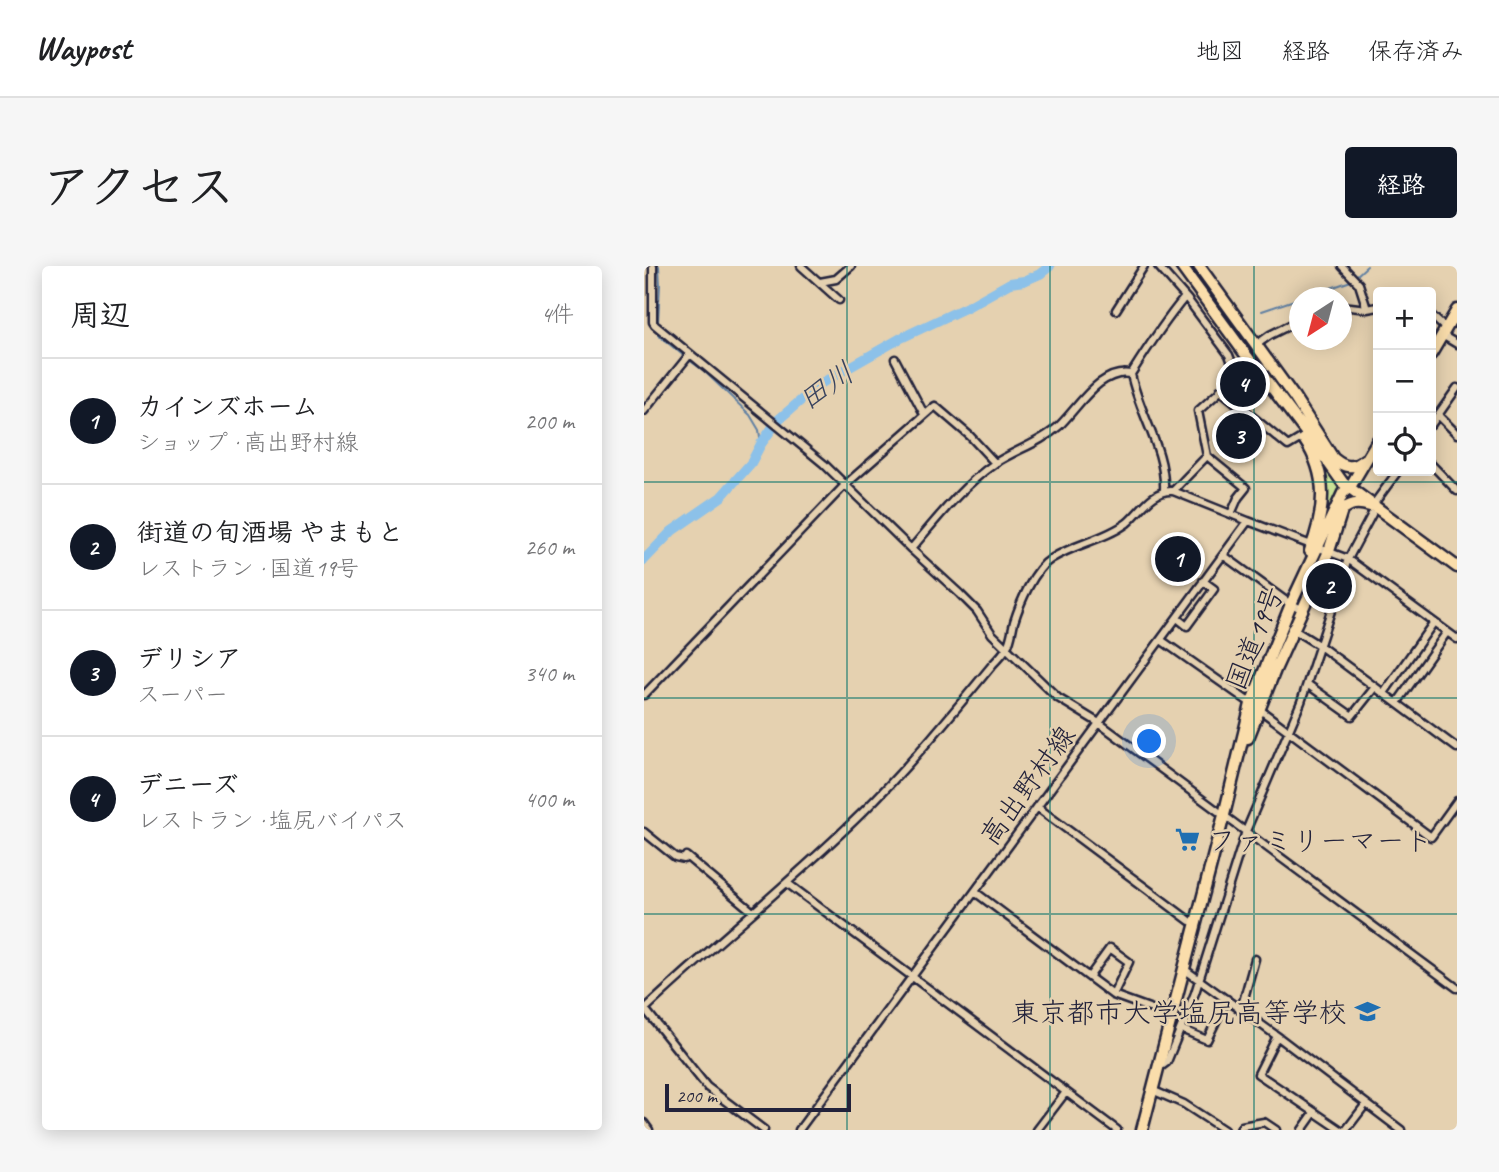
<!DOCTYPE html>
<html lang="ja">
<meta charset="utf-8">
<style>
body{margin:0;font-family:Caveat,"Klee One",sans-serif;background:#f6f6f6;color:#202124}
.controls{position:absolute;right:21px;top:21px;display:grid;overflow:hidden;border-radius:7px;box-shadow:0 4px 18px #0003}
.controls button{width:63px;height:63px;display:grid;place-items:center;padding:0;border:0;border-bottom:2px solid #e0e0e0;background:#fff;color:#202124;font:35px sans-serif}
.compass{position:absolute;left:645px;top:21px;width:63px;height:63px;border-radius:50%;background:#fff;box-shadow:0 4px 18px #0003;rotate:216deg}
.scale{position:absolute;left:21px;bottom:18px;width:186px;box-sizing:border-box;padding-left:7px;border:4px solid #22223b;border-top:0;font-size:19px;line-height:24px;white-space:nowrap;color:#22223b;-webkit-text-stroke:5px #e5d1b0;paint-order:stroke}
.you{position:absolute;left:506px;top:476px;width:24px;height:24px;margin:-18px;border:5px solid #fff;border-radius:50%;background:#1a73e8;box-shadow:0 0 0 10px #1a73e833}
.badge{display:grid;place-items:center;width:46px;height:46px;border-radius:50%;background:#111827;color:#fff;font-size:23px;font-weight:700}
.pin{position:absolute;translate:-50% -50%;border:4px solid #fff;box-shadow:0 2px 7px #0006}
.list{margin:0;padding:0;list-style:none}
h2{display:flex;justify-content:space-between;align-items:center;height:91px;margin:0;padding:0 28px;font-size:30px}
h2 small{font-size:23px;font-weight:400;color:#757577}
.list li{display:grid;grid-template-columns:46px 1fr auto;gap:21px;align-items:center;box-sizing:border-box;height:126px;padding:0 28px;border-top:2px solid #e0e0e0}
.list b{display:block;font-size:26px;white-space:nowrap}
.list p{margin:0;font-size:23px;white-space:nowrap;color:#757577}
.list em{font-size:23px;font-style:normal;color:#757577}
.icon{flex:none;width:38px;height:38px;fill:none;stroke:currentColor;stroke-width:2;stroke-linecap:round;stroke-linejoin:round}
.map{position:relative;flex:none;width:813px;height:864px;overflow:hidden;border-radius:7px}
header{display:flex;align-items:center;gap:42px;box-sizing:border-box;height:98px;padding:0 35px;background:#fff;border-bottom:2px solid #e0e0e0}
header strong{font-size:33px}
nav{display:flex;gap:38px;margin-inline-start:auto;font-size:24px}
.intro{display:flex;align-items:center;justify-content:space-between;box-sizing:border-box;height:168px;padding:0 42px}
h1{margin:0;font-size:49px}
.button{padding:18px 32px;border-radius:7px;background:#111827;color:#fff;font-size:24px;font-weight:700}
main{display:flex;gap:42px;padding:0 42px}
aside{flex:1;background:#fff;border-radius:7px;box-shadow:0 4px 18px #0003}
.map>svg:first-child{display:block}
.green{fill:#cbe196;stroke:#768268;stroke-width:2}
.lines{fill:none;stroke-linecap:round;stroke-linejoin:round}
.stream{stroke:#6281a3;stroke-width:2}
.river{stroke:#8cc1e9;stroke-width:10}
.minor-casing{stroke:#22223b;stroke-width:11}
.highway-casing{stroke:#22223b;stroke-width:15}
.minor{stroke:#e5d1b0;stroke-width:6}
.highway{stroke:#faddab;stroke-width:10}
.grid{fill:none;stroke:#0f766e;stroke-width:2;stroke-opacity:0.55}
.labels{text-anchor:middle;stroke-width:5;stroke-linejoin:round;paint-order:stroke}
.street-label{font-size:28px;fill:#22223b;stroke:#e5d1b0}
.poi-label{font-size:28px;fill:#22223b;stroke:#e5d1b0;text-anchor:start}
.water-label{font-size:30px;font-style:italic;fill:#37425e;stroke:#e5d1b0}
</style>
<header>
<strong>Waypost</strong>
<nav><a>地図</a><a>経路</a><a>保存済み</a></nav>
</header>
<div class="intro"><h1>アクセス</h1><a class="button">経路</a></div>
<main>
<aside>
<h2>周辺<small>4件</small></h2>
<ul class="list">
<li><span class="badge">1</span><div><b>カインズホーム</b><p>ショップ · 高出野村線</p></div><em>200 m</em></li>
<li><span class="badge">2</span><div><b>街道の旬酒場 やまもと</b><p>レストラン · 国道19号</p></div><em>260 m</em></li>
<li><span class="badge">3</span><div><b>デリシア</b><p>スーパー</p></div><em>340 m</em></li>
<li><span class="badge">4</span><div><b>デニーズ</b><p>レストラン · 塩尻バイパス</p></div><em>400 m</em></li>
</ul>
</aside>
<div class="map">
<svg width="813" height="864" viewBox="0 0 813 864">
<rect width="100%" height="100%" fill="#e5d1b0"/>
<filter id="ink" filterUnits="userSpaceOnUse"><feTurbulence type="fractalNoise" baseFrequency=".0143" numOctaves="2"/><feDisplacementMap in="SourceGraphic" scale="14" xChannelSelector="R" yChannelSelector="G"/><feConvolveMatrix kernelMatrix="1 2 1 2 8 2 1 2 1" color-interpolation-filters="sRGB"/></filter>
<g filter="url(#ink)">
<path class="green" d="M542,0H551L646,130L669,169Z
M678,190L696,221L684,245V222Z"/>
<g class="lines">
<path class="stream" d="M711,11L723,0
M658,32L707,15
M618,45L656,32
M14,56L16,19L15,0
M14,69L40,90
M45,94L60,105L106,149L115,164L117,178"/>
<path class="river" d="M0,294L28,265L77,231L107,197L117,178L134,154L176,118L257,72L325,40L366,17L380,15L396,8L406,0"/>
<defs>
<path id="minor" d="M9,0V56L11,59L180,198L267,283L316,328L333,345L348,368L414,432L455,457L813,722
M157,0L195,34
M514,0L544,34L585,89L593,110
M698,0L715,18L723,43
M176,16L192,13L207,0
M698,40L723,43L734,41
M472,44L500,0
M787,49L802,63
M798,69L813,78
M612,79L626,69L656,54
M251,93L280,148
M576,124L644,180L659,171
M0,145L46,88
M794,149L813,168
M787,159L813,122
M787,198L813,225
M520,224C522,184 495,148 487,108C504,81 521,55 541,31
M529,225L563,190
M729,239L754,205
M587,248L594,232L602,222L563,190L554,145L593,110L604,92
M267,283C293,253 317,221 350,198C371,184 396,177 415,160C434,142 456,102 487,108
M579,289L642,335L659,344
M533,352L543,360L570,323L559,315
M647,362L676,380L813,482
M517,374L615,443L787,571L813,535
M663,418L708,450L731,421
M740,427L790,356
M0,429L201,219L291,140L326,170L351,197
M753,437L803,366
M393,541L546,655L552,657
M0,566L31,591L40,593L42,590L109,646
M143,617L473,864
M331,626L469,729L527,750
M540,703L633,770L757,864
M445,711L466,682L485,696L469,729
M1,743L63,821L120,864
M597,743L611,693
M0,744C72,676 149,615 220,545C266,499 308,448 349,398C354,393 360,387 363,381C367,374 368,364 370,356C376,337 390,303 407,293C430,278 460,274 483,257C497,245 509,223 529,225L604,255
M537,763L563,774L583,733
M633,770L614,808L697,864
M515,798L519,799L523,796L551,727L602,565L657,436L704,293L728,248
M508,824L540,838L580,864
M0,857L5,864
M155,864L604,255L704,293L813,373
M393,864L422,826
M596,864L598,860L620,856L632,864
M658,864L670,847
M702,864L722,838"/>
<path id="highway" d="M537,0L610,100L613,102L679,189L699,217L813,301
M555,0L650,131L689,192
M787,88L813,44
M660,173C685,210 681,245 666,285
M690,193C700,201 709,204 720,194
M696,246C706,237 713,236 726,240
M604,472L631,404L685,285L699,241
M498,864L580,549L607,438L647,338L699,227L706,221L734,174"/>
</defs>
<use href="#minor" class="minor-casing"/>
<use href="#highway" class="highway-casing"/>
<use href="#minor" class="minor"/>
<use href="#highway" class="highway"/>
</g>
</g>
<path class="grid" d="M203,0V864M406,0V864M610,0V864M0,216H813M0,432H813M0,648H813"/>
<defs>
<symbol id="supermarket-bare" viewBox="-9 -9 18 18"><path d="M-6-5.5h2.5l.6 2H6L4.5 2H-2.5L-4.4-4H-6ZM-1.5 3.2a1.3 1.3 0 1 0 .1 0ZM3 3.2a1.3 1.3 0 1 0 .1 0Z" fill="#1f6fb2" stroke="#e5d1b0" stroke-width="2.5" paint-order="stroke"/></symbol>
<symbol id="school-bare" viewBox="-9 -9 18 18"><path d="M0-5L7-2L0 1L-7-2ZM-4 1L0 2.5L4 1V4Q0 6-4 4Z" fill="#1f6fb2" stroke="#e5d1b0" stroke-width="2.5" paint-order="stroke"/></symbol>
</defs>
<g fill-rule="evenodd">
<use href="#supermarket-bare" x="526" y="556" width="35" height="35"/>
<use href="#school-bare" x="706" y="728" width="35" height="35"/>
</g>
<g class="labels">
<g class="street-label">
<text transform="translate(610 372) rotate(-68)" y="10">国道19号</text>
<text transform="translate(383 519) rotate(-54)" y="10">高出野村線</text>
</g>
<g class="poi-label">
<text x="564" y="584">ファミリーマート</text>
<text x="703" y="756" text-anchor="end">東京都市大学塩尻高等学校</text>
</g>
<g class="water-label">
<text transform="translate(182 120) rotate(-35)" y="10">田川</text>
</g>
</g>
</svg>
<div class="controls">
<button>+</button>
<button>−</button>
<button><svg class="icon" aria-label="locate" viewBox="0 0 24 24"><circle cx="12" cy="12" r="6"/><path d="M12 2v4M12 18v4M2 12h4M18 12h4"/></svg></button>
</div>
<svg class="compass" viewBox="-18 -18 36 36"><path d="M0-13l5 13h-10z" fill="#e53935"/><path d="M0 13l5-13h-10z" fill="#757577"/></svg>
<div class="scale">200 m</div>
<div class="you"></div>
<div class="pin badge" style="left:534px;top:293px">1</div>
<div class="pin badge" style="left:685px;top:320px">2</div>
<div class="pin badge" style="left:595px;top:170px">3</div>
<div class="pin badge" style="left:599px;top:118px">4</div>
</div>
</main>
